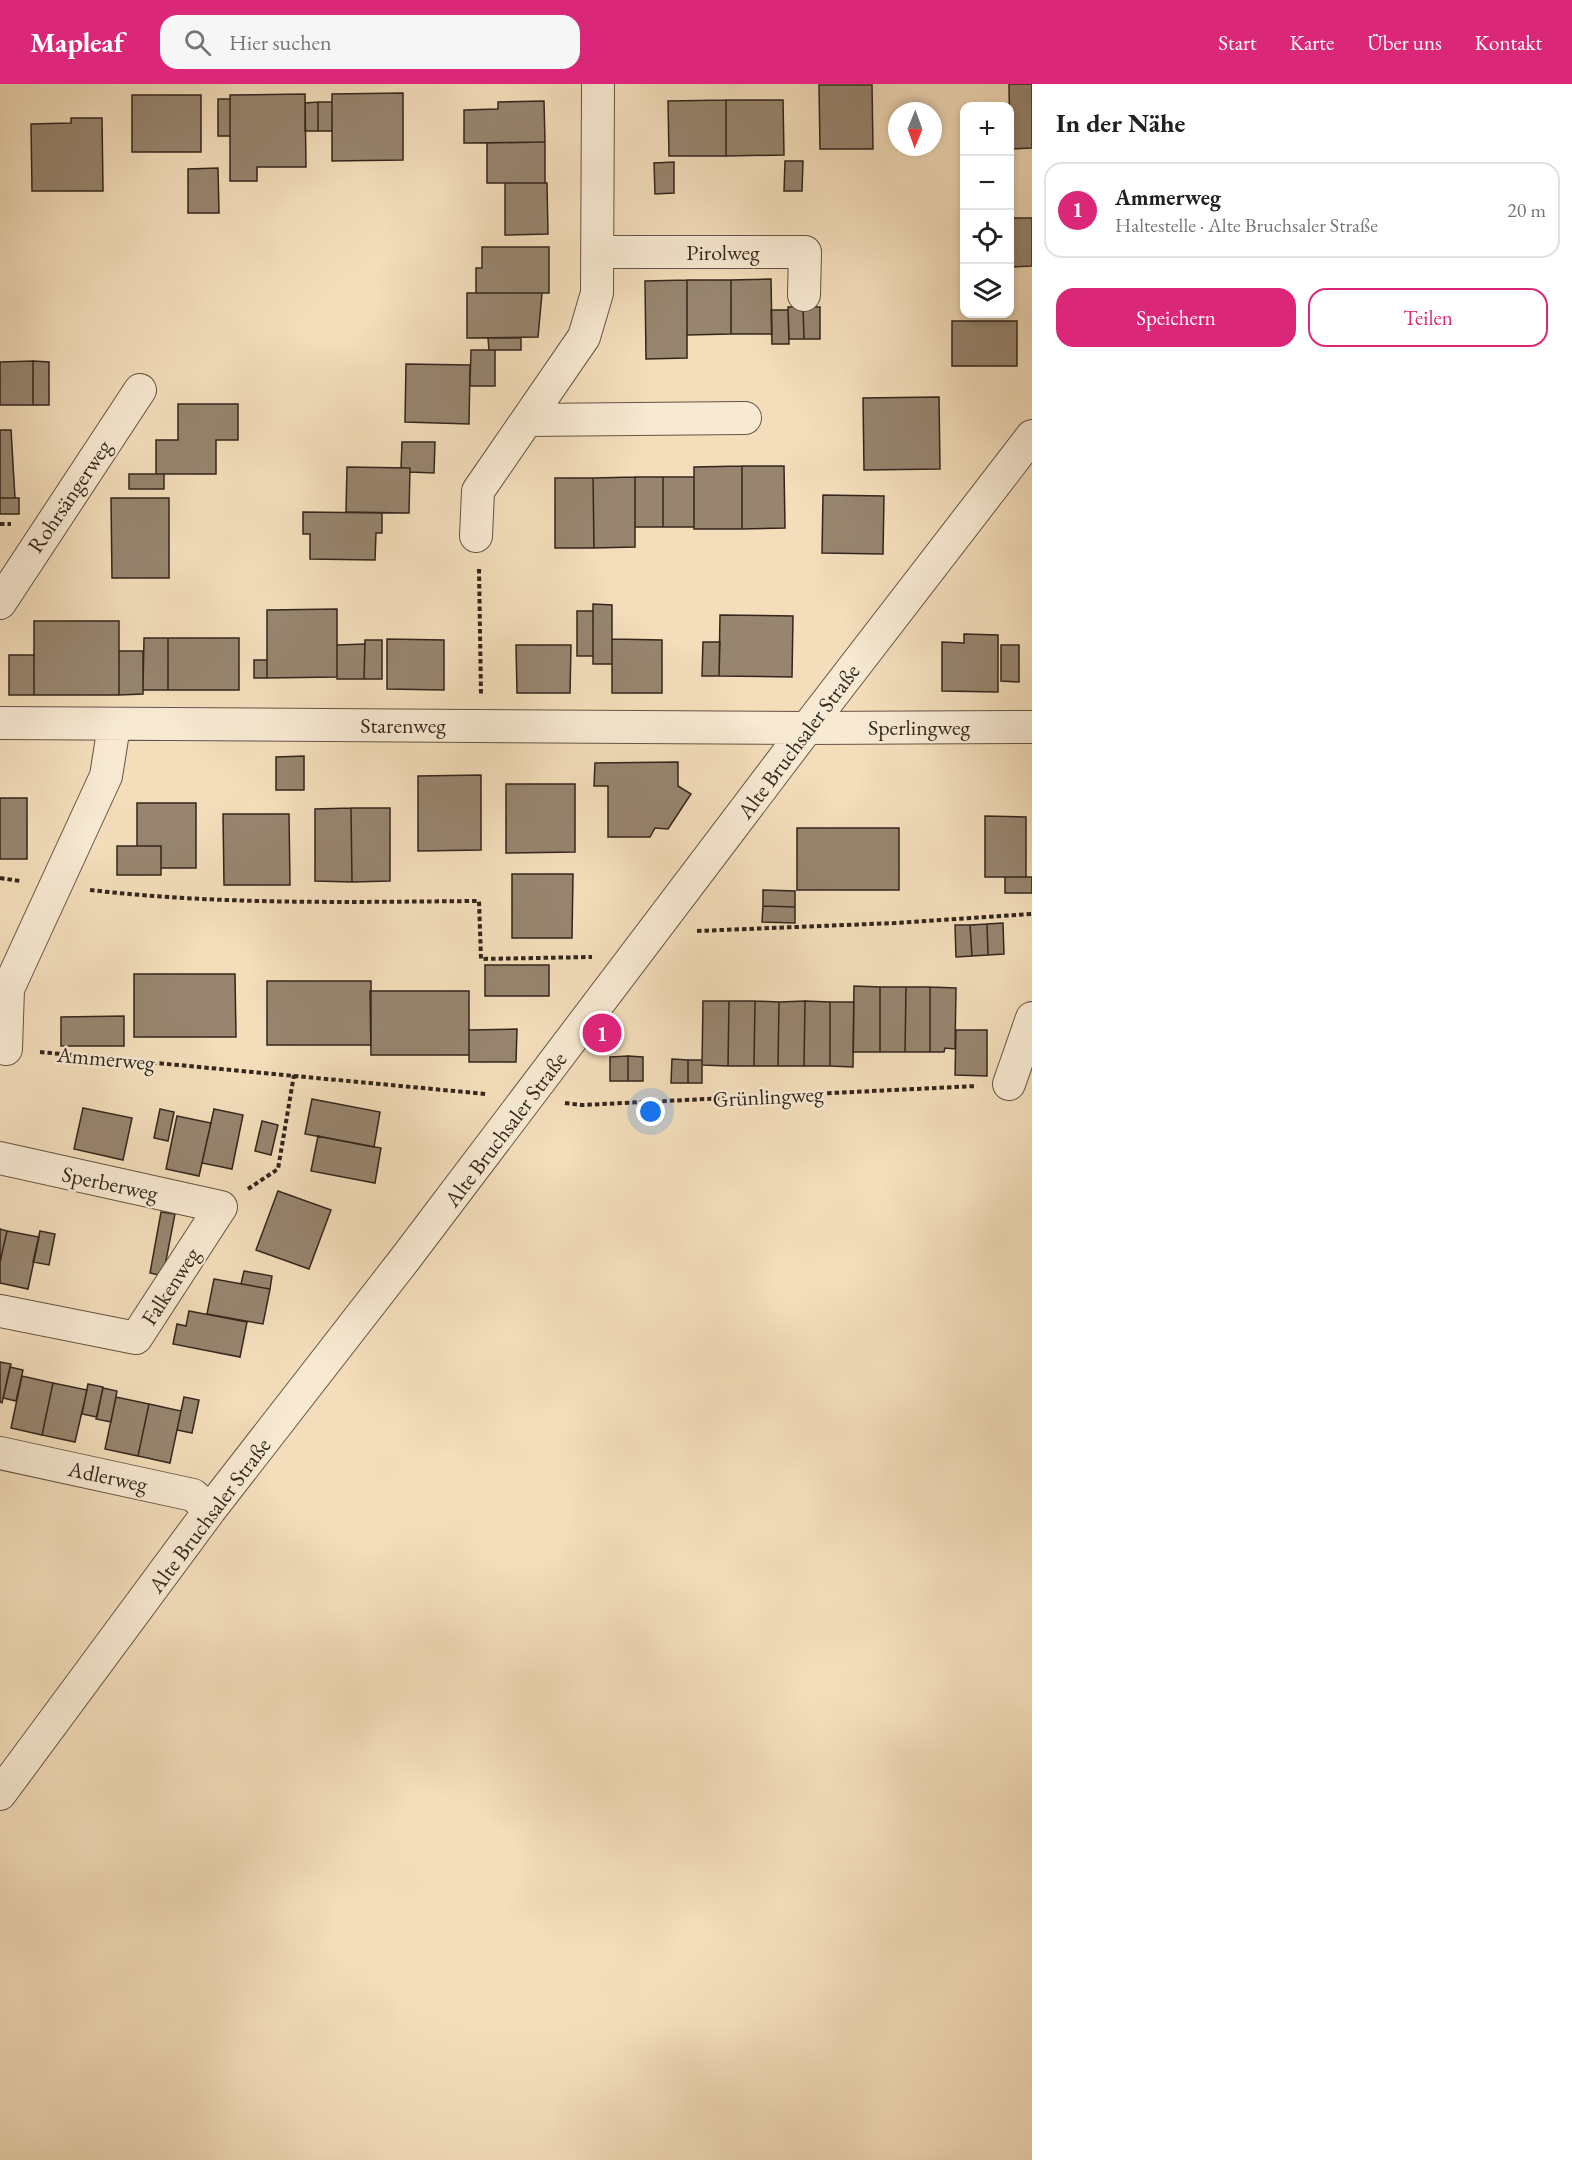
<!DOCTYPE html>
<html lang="de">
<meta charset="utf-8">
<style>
body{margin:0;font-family:"EB Garamond",serif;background:#f6f6f6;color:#202124}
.controls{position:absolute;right:18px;top:18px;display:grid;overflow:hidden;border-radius:12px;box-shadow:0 3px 9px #0003}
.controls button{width:54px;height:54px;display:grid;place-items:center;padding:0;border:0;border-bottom:2px solid #e0e0e0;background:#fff;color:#202124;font:30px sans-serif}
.compass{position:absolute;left:888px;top:18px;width:54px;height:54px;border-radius:50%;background:#fff;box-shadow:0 3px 9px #0003;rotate:181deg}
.you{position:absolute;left:651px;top:1028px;width:21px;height:21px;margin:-15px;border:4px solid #fff;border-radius:50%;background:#1a73e8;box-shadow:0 0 0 9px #1a73e833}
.badge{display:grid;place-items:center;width:39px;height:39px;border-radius:50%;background:#db2777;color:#fff;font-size:20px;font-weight:700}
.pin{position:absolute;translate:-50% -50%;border:3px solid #fff;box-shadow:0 2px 6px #0006}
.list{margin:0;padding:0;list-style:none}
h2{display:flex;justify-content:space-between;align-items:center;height:78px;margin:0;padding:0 24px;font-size:26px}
h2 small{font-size:20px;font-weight:400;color:#757577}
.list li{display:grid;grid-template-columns:39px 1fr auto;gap:18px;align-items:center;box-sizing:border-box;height:96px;margin:0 12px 12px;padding:0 12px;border:2px solid #e0e0e0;border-radius:18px}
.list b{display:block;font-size:22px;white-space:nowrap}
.list p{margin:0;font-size:20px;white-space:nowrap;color:#757577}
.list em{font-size:20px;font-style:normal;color:#757577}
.actions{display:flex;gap:12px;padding:18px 24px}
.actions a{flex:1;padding:14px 0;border:2px solid #db2777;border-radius:18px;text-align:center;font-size:21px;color:#db2777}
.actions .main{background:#db2777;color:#fff}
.icon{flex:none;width:33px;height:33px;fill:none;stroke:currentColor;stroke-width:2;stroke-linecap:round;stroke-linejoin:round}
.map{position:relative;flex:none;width:1032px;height:2076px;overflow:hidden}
header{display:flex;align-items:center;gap:36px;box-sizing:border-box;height:84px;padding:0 30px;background:#db2777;color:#fff}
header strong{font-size:28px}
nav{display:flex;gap:33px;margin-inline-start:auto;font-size:21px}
.search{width:420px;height:54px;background:#f6f6f6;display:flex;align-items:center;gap:15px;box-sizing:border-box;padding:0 21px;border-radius:18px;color:#757577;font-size:22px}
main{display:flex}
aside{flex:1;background:#fff}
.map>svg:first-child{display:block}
.building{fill:#97856f;stroke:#34261d;stroke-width:1.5}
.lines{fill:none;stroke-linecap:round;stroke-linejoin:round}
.minor-casing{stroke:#645444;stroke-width:34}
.path{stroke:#34261d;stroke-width:4;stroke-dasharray:4.5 3;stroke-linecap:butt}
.minor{stroke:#f7e9d2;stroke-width:32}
.labels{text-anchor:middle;stroke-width:4.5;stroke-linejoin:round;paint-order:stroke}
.street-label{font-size:22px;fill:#34261d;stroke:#f7e9d2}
</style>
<header>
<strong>Mapleaf</strong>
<div class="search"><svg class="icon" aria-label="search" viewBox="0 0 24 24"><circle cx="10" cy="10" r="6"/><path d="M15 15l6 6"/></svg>Hier suchen</div>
<nav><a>Start</a><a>Karte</a><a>Über uns</a><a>Kontakt</a></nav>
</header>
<main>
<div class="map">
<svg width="1032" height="2076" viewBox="0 0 1032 2076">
<rect width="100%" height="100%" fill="#f3ddba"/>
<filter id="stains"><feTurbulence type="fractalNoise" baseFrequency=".00333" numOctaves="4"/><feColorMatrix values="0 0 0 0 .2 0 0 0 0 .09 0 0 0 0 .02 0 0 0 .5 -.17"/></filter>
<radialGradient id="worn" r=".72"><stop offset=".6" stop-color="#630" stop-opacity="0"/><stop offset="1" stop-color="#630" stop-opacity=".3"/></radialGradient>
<path class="building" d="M1009,0H1032V64L1010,65Z
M819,1H872L873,65H820Z
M403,9V76L332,77V10Z
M305,10L306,83H257V97H230V11Z
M132,11H201V68H132Z
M218,15H230V52H218Z
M726,16H783L784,71L726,72Z
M726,16V72H669L668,17Z
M544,17L545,58L464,59V26L498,25V18Z
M318,18H332V47H318Z
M318,18V47H305V19Z
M71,34H102L103,107H32L31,40L71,39Z
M545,58V99H487V59Z
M785,77H803L802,107H784Z
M674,78V109L655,110L654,79Z
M218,84L219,129H188V85Z
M505,99H547L548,150L505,151Z
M1010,134H1032V182L1010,183Z
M482,163H549V209H476V184H482Z
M771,195L772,250H731V196Z
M687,196H731V250L687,251Z
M687,196V274L646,275L645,197Z
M467,209H542L538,253L467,254Z
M788,223H803L804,255H789Z
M803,223H820V255H804Z
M771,226H788L789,260H772Z
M952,237H1017V282H952Z
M488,254H521V266H489Z
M471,266H495V302H470Z
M33,277L49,278V321H33Z
M33,277V321H0V278Z
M406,280L470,281L469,340L405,338Z
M939,313L940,385L864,386L863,314Z
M178,320H238V356H216V390H156V356H178Z
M0,346H11L15,414H0Z
M402,358H435L434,389L410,388V384H401Z
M742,382H784L785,444L742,445Z
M742,382V445H694V383Z
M347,383L410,384L409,429L346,428Z
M129,390H164V405H129Z
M635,393V463L594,464L593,394Z
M635,393H663V443H635Z
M663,393H694V443H663Z
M555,394H593L594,464H555Z
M823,411L884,412L883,470L822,469Z
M0,414H19V430H0Z
M111,414H169V494H112Z
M303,428L382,429V449H376L375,476L310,475V450H303Z
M593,520L612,521V580H593Z
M337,525V593L267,594V526Z
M577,527H593V572H577Z
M720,531L793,532L792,593L719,592Z
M34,537H119V611H34Z
M964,550L998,551V608L942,607V558L964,559Z
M144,554H168V606H143Z
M168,554H239V606H168Z
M387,555L444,556V606L387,605Z
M612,555L662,556V609H612Z
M365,556H382V595H364Z
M703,558H720L719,592H702Z
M365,560L364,595H337V561Z
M516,561H571L570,609H517Z
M1001,561H1019V598L1001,597Z
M119,567H143V610L119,611Z
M9,571H34V611H9Z
M254,576H267V594H254Z
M304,672V706H276V673Z
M678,678V702L691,710L668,745L655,744L650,753H608V702H594L595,679Z
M481,691V766L418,767V692Z
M506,700H575V768L506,769Z
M0,714H27V775H0Z
M137,719H196V784H161V762H137Z
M351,724H390V797L352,798Z
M351,724L352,798L315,797V725Z
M223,730H289L290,801H224Z
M985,732L1026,733V793H985Z
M797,744H899V806H797Z
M117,762H161V791H117Z
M512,790H573L572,854H512Z
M1005,793H1032V809H1005Z
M763,806L795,807V823L763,822Z
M763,822L795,823V839L762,838Z
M1003,839L1004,870L988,871L987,840Z
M987,840L988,871L972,872L970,841Z
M955,841H970L972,872L956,873Z
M485,881H549V912H485Z
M134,890H235L236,953H134Z
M267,897H371V961H267Z
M854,902L880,903V968H853Z
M880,903H906L905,968H880Z
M906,903H930V968H905Z
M930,903L956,904L955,965L945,964L944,968H930Z
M370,907H469V971H371Z
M703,917H729L728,982L702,981Z
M729,917H755L754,982H728Z
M755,917L779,918L778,982H754Z
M805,917L804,982H778L779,918Z
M805,917L830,918V982H804Z
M830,918H854L853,983L830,982Z
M124,932V962H61V933Z
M517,945L516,978H469V946Z
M956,946H987V992L955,991Z
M628,972L643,973V997H628Z
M628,972V997H610V973Z
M672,975L688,976V999H671Z
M688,976H702V999H688Z
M312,1015L380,1028L374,1063L305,1050Z
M83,1024L132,1034L123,1076L74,1065Z
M160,1025L174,1028L168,1057L154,1054Z
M214,1025L243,1031L232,1085L202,1079Z
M177,1032L211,1039L199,1092L166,1085Z
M262,1037L278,1041L271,1071L255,1067Z
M318,1052L381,1064L375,1099L311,1087Z
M278,1107L331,1126L309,1185L256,1166Z
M161,1128L175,1130L163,1192L150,1189Z
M0,1145L7,1147L0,1178Z
M7,1147L39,1153L28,1205L0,1199V1178Z
M40,1147L55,1150L49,1181L33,1178Z
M244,1187L272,1192L270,1205L241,1200Z
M214,1195L270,1205L263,1240L207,1230Z
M189,1227L247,1238L240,1273L173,1260L177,1240L186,1242Z
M0,1278L11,1280L2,1319L0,1318Z
M10,1283L23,1286L16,1317L3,1314Z
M22,1292L53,1299L42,1351L11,1344Z
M53,1299L87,1306L75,1358L42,1351Z
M88,1300L103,1303L97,1333L82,1330Z
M103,1304L117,1307L111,1338L96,1335Z
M116,1313L149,1320L138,1372L105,1365Z
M184,1313L199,1316L192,1349L177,1346Z
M149,1320L181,1327L170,1379L138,1372Z"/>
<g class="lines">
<defs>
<path id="minor" d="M598,168H805L804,211
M527,336L745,334
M476,452L478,407L584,253L597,209L598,0
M0,519L140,306
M0,639L807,644L1032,643
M6,965L8,905L106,692L114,642
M1009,1000L1032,934
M0,1074L221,1123L136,1254L0,1227
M0,1369L193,1411L210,1426
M0,1710L210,1426L405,1175L807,644L1032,352"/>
</defs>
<use href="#minor" class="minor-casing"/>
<path class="path" d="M0,440H11
M479,485L481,610
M0,794L20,797
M90,806C220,821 349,818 479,817L481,875L592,873
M697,847L895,839L1032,830
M40,968L486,1010
M565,1019L582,1021L977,1002
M248,1105L278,1085L294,991"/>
<use href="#minor" class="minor"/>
</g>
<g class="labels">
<g class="street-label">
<text x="723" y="176">Pirolweg</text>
<text transform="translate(69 412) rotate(-56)" y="8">Rohrsängerweg</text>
<text x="403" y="649">Starenweg</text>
<text x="919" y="651">Sperlingweg</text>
<text transform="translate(798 657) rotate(-53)" y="8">Alte Bruchsaler Straße</text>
<text transform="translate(106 974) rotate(5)" y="8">Ammerweg</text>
<text transform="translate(768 1012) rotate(-3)" y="8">Grünlingweg</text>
<text transform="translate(505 1045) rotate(-53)" y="8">Alte Bruchsaler Straße</text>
<text transform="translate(110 1099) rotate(12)" y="8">Sperberweg</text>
<text transform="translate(170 1202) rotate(-57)" y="8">Falkenweg</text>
<text transform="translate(108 1392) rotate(12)" y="8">Adlerweg</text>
<text transform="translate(209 1431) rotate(-53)" y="8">Alte Bruchsaler Straße</text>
</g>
</g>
<rect width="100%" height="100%" filter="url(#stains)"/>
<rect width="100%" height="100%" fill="url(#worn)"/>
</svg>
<div class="controls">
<button>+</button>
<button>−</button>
<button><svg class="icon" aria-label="locate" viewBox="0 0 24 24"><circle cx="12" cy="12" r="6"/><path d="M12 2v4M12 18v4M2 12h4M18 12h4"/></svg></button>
<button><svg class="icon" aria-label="layers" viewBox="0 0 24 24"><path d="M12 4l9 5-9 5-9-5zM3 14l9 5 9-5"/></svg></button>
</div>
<svg class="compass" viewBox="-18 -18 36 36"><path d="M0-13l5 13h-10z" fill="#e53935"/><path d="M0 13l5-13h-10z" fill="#757577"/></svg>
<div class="you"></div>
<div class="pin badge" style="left:602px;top:949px">1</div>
</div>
<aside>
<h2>In der Nähe<small></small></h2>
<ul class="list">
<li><span class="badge">1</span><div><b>Ammerweg</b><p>Haltestelle · Alte Bruchsaler Straße</p></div><em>20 m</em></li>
</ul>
<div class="actions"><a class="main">Speichern</a><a>Teilen</a></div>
</aside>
</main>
